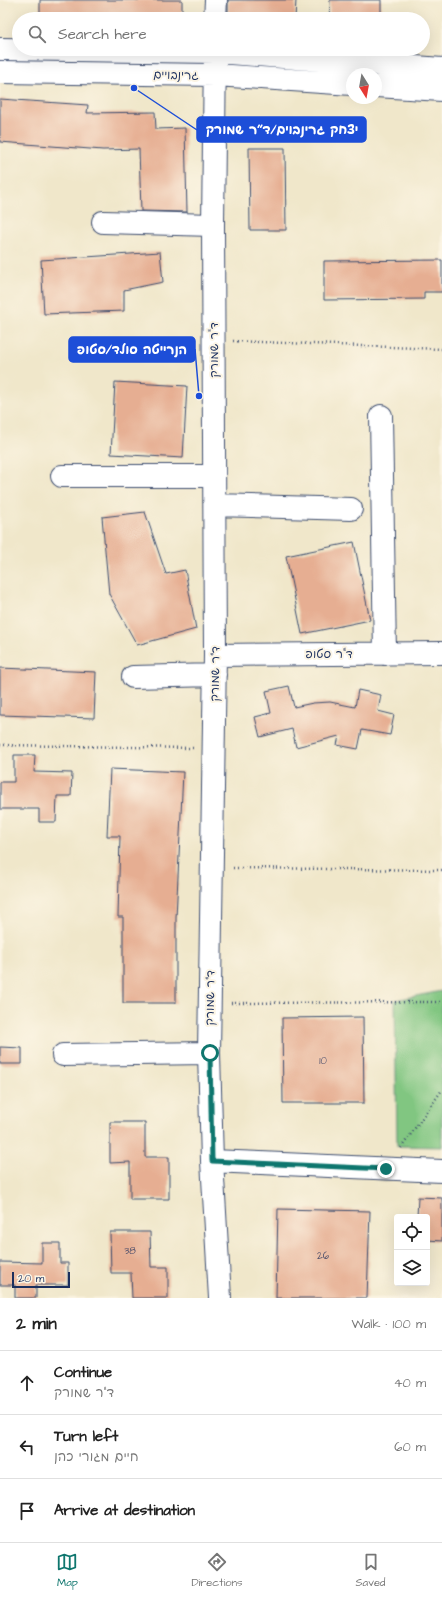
<!DOCTYPE html>
<meta charset="utf-8">
<style>
body{margin:0;font-family:"Architects Daughter","Playpen Sans Hebrew",sans-serif;background:#f6f6f6;color:#222}
.controls{position:absolute;right:12px;bottom:12px;display:grid;overflow:hidden;border-radius:4px;box-shadow:0 4px 16px #0002}
.controls button{width:36px;height:36px;display:grid;place-items:center;padding:0;border:0;border-bottom:1px solid #e0e0e0;background:#fff;color:#222;font:20px sans-serif}
.compass{position:absolute;left:346px;top:68px;width:36px;height:36px;border-radius:50%;background:#fff;box-shadow:0 4px 16px #0002;rotate:169deg}
.scale{position:absolute;left:12px;bottom:10px;width:58px;box-sizing:border-box;padding-left:4px;border:2px solid #1b2f5e;border-top:0;font-size:11px;line-height:14px;white-space:nowrap;color:#1b2f5e;-webkit-text-stroke:3px #fcf5e5;paint-order:stroke}
.stop{position:absolute;width:12px;height:12px;margin:-9px;border:3px solid #0f766e;border-radius:50%;background:#fff}
.stop.end{background:#0f766e;border-color:#fff;box-shadow:0 1px 4px #0008}
.list{margin:0;padding:0;list-style:none}
h2{display:flex;justify-content:space-between;align-items:center;height:52px;margin:0;padding:0 16px;font-size:17px}
h2 small{font-size:13px;font-weight:400;color:#767676}
.list li{display:grid;grid-template-columns:26px 1fr auto;gap:12px;align-items:center;box-sizing:border-box;height:64px;padding:0 16px;border-top:1px solid #e0e0e0}
.list b{display:block;font-size:15px;white-space:nowrap}
.list p{margin:0;font-size:13px;white-space:nowrap;color:#767676}
.list em{font-size:13px;font-style:normal;color:#767676}
.icon{flex:none;width:22px;height:22px;fill:none;stroke:currentColor;stroke-width:2;stroke-linecap:round;stroke-linejoin:round}
.map{position:relative;flex:none;width:442px;height:1298px;overflow:hidden}
.search{position:absolute;background:#fff;box-shadow:0 4px 16px #0002;left:12px;right:12px;top:12px;height:44px;display:flex;align-items:center;gap:10px;box-sizing:border-box;padding:0 14px;border-radius:22px;color:#767676;font-size:15px}
.sheet{height:244px;background:#fff}
nav{display:flex;justify-content:space-around;align-items:center;box-sizing:border-box;height:56px;border-top:1px solid #e0e0e0;background:#fff;font-size:11px;color:#767676}
nav a{display:grid;justify-items:center;gap:2px}
nav .on{color:#0f766e}
.map>svg:first-child{display:block}
.green{fill:#81c681;stroke:#4e7a70}
.building{fill:#e6ae92}
.lines{fill:none;stroke-linecap:round;stroke-linejoin:round}
.minor-casing{stroke:#3b4b6e;stroke-width:24}
.path{stroke:#3b4b6e;stroke-width:2.5;stroke-dasharray:1 3;stroke-linecap:butt}
.minor{stroke:#fff;stroke-width:22}
.route{stroke:#0f766e;stroke-width:5}
.labels{text-anchor:middle;stroke-width:4;stroke-linejoin:round;paint-order:stroke}
.number-label{font-size:10px;fill:#4e4f6b}
.street-label{font-size:12px;fill:#1b2f5e;stroke:#fcf5e5}
.leader{fill:none;stroke:#1d4ed8;stroke-width:1.5}
.callout-dot{fill:#1d4ed8;stroke:#fcf5e5;stroke-width:1.5}
.callout{fill:#1d4ed8;stroke:#1d4ed8;stroke-width:1.5}
.callout-label{font-size:13px;text-anchor:middle;font-weight:bold;fill:#fff}
</style>
<div class="map">
<svg width="442" height="1298" viewBox="0 0 442 1298">
<rect width="100%" height="100%" fill="#fcf5e5"/>
<filter id="ink" filterUnits="userSpaceOnUse"><feTurbulence type="fractalNoise" baseFrequency=".025" numOctaves="2"/><feDisplacementMap in="SourceGraphic" scale="8" xChannelSelector="R" yChannelSelector="G"/><feConvolveMatrix kernelMatrix="1 2 1 2 8 2 1 2 1" color-interpolation-filters="sRGB"/></filter>
<filter id="wash" filterUnits="userSpaceOnUse"><feTurbulence type="fractalNoise" baseFrequency=".012" numOctaves="4" result="noise"/><feDisplacementMap in="SourceGraphic" scale="16" xChannelSelector="R" yChannelSelector="G"/><feGaussianBlur stdDeviation="0.9" result="paint"/><feColorMatrix in="noise" values="0 0 0 0 0 0 0 0 0 0 0 0 0 0 0 0 0 1.4 0 .05"/><feComposite in="paint" operator="in"/></filter>
<g filter="url(#wash)">
<rect width="100%" height="100%" fill="#f0e7ca"/>
<path class="green" d="M442,991V1147L397,1146L395,1000Z"/>
<g id="blocks">
<path class="building" d="M40,0H182V17L40,18Z
M228,0H296L295,19H228Z
M330,0H381V19H329Z
M0,99L88,105L87,113L155,112L156,129L185,128L187,212L141,211L139,149L103,150L0,142Z
M249,148H285L286,230H250Z
M160,252L163,282L124,290V311L44,314L41,260Z
M442,260V292H424V299L324,300V261Z
M115,382L187,386L183,458L111,454Z
M145,512L166,574L185,570L196,629L137,645L109,594L102,517Z
M354,542L370,620L302,634L286,556Z
M0,668L96,672L94,718L0,715Z
M289,686L294,707L313,703L330,702L355,707L358,690L381,695L378,711L394,715L390,735L362,730L358,749L337,745L339,736L296,747L292,729L260,737L255,717L271,713L266,691Z
M14,755H35L34,772L72,773L71,796H57L56,822H39V809H0V782H14Z
M110,769L183,772L176,918V1003H123V917H118L120,836H107Z
M363,1017L364,1103H283L282,1018Z
M0,1047L22,1048V1064H0Z
M110,1122H145V1157H169V1199H130V1162L110,1163Z
M418,1197L442,1198V1241L427,1240V1217H417Z
M278,1209L370,1211L367,1298H276Z
M110,1232H150L151,1267H168V1298H132L131,1273H111Z
M42,1243H60V1263H68V1285H36V1298H15V1285H0V1262L42,1263Z"/>
</g>
</g>
<g filter="url(#ink)">
<use href="#blocks" fill-opacity="0" stroke="#3b4b6e" stroke-width="1"/>
<g class="lines">
<defs>
<path id="minor" d="M215,19L216,0
M0,49L215,52L442,69
M215,49L213,225L215,655L209,1053L212,1161L220,1298
M0,72L215,75L352,84
M376,86L442,90
M103,222L213,225
M381,416L385,654
M62,476H214
M215,505L351,509
M215,655L442,653
M133,677L215,675
M63,1055L209,1053
M212,1161L442,1171"/>
</defs>
<use href="#minor" class="minor-casing"/>
<path class="path" d="M233,341L442,349
M0,745L193,748
M233,868L442,870
M231,1003L442,1002
M401,1148L442,1090"/>
<use href="#minor" class="minor"/>
</g>
</g>
<g class="lines" filter="url(#ink)">
<path class="route" d="M210,1053L212,1161L386,1169"/>
</g>
<g class="labels">
<g class="number-label">
<text x="323" y="1064">10</text>
<text x="130" y="1254">38</text>
<text x="323" y="1259">26</text>
</g>
<g class="street-label">
<text transform="translate(176 75) rotate(1)" y="4">גרינבויים</text>
<text transform="translate(214 350) rotate(-90)" y="4">ד"ר שמורק</text>
<text x="329" y="658">ד"ר סטופ</text>
<text transform="translate(215 674) rotate(-89)" y="4">ד"ר שמורק</text>
<text transform="translate(210 998) rotate(-89)" y="4">ד"ר שמורק</text>
</g>
</g>
<path class="leader" d="M134 88L197 130M199 396L195 349"/>
<g class="callout-dot">
<circle cx="134" cy="88" r="4"/>
<circle cx="199" cy="396" r="4"/>
</g>
<g class="callout">
<rect x="197" y="117" width="169" height="25" rx="4"/>
<rect x="69" y="337" width="126" height="25" rx="4"/>
</g>
<g class="callout-label">
<text x="282" y="134">יצחק גרינבוים/ד״ר שמורק</text>
<text x="132" y="354">הנרייטה סולד/סטופ</text>
</g>
</svg>
<div class="controls">
<button><svg class="icon" aria-label="locate" viewBox="0 0 24 24"><circle cx="12" cy="12" r="6"/><path d="M12 2v4M12 18v4M2 12h4M18 12h4"/></svg></button>
<button><svg class="icon" aria-label="layers" viewBox="0 0 24 24"><path d="M12 4l9 5-9 5-9-5zM3 14l9 5 9-5"/></svg></button>
</div>
<svg class="compass" viewBox="-18 -18 36 36"><path d="M0-13l5 13h-10z" fill="#e53935"/><path d="M0 13l5-13h-10z" fill="#767676"/></svg>
<div class="scale">20 m</div>
<div class="stop" style="left:210px;top:1053px"></div>
<div class="stop end" style="left:386px;top:1169px"></div>
<div class="search"><svg class="icon" aria-label="search" viewBox="0 0 24 24"><circle cx="10" cy="10" r="6"/><path d="M15 15l6 6"/></svg>Search here</div>
</div>
<section class="sheet">
<h2>2 min<small>Walk · 100 m</small></h2>
<ul class="list">
<li><svg class="icon" aria-label="ahead" viewBox="0 0 24 24"><path d="M12 20V5M6 11l6-6 6 6"/></svg><div><b>Continue</b><p>ד&quot;ר שמורק</p></div><em>40 m</em></li>
<li><svg class="icon" aria-label="left" viewBox="0 0 24 24"><path d="M17 20v-9H6M10 6l-5 5 5 5"/></svg><div><b>Turn left</b><p>חיים מגורי כהן</p></div><em>60 m</em></li>
<li><svg class="icon" aria-label="arrive" viewBox="0 0 24 24"><path d="M6 21V4h12l-3 4 3 4H6"/></svg><div><b>Arrive at destination</b></div></li>
</ul>
</section>
<nav>
<a class="on"><svg class="icon" aria-label="map" viewBox="0 0 24 24"><path d="M3 6l6-2 6 2 6-2v14l-6 2-6-2-6 2zM9 4v14M15 6v14"/></svg>Map</a>
<a><svg class="icon" aria-label="directions" viewBox="0 0 24 24"><path d="M12 3l9 9-9 9-9-9zM9 14v-3h6M13 9l2 2-2 2"/></svg>Directions</a>
<a><svg class="icon" aria-label="saved" viewBox="0 0 24 24"><path d="M7 4h10v16l-5-4-5 4z"/></svg>Saved</a>
</nav>
